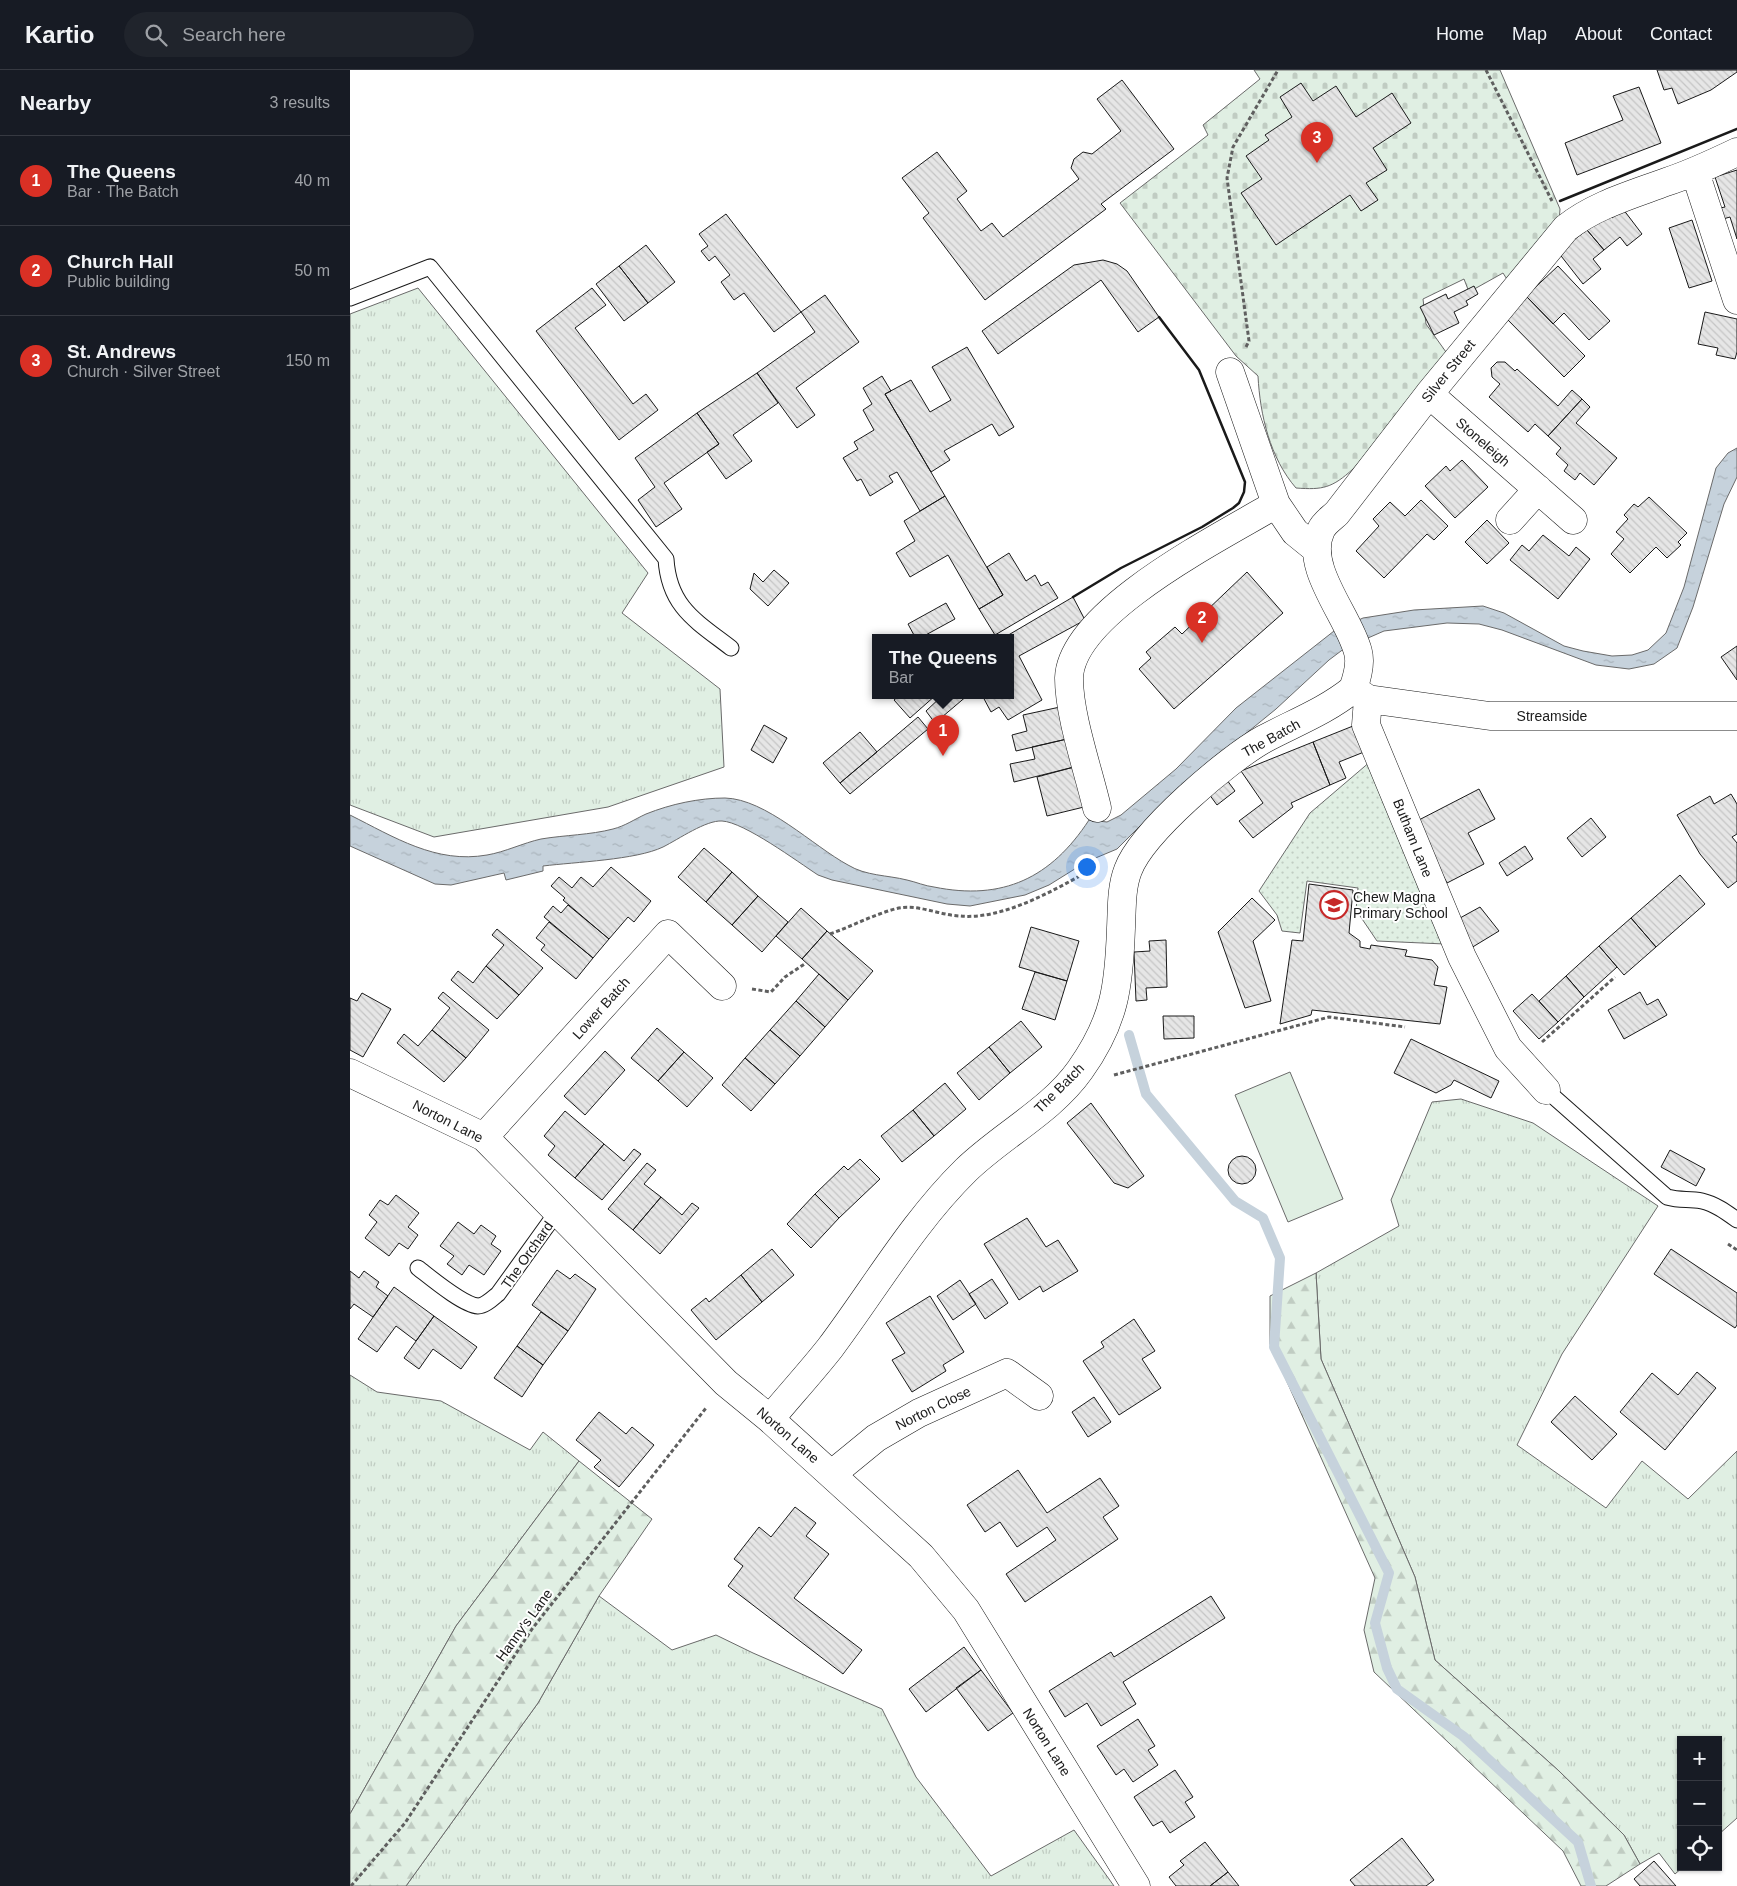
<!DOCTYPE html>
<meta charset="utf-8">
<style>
body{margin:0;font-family:Helvetica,sans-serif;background:#20242c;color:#f1f3f6}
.controls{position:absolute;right:15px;bottom:15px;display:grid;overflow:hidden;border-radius:0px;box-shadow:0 1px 4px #0004}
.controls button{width:45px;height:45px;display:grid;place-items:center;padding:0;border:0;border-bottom:1px solid #363941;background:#171b24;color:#f1f3f6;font:25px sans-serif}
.you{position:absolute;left:736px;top:796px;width:18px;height:18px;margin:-12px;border:4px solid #fff;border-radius:50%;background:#1a73e8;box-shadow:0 0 0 8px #1a73e833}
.badge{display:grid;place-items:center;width:32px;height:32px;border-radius:50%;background:#d93025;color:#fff;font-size:16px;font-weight:700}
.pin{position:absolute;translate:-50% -41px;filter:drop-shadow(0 1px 2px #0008)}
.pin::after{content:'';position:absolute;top:26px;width:18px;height:15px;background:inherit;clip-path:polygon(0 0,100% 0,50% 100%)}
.popup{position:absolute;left:522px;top:564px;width:142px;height:65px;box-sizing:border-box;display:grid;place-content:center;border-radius:0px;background:#171b24;filter:drop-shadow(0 1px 4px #0005);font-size:16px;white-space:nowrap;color:#9ea1a6}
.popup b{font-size:19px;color:#f1f3f6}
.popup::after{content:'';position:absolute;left:50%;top:100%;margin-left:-10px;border:10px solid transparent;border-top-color:#171b24}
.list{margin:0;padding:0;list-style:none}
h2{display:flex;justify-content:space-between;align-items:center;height:65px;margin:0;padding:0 20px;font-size:21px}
h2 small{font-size:16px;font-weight:400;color:#9ea1a6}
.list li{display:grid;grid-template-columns:32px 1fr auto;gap:15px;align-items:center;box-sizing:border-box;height:90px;padding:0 20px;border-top:1px solid #363941}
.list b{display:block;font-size:19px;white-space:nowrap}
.list p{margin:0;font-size:16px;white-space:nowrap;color:#9ea1a6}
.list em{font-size:16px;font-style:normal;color:#9ea1a6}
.icon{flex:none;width:28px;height:28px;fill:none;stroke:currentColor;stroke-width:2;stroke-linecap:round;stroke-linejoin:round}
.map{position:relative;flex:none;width:1387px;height:1816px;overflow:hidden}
header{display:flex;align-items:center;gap:30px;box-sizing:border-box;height:70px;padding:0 25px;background:#171b24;border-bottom:1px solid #363941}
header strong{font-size:24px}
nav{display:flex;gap:28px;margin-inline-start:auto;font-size:18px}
.search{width:350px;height:45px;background:#20242c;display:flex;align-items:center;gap:12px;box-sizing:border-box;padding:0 18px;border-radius:28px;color:#9ea1a6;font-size:19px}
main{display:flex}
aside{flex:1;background:#171b24}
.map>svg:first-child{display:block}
.grass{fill:url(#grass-tufts);stroke:#6a6a6a}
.forest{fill:url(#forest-firs);stroke:#6a6a6a}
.cemetery{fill:url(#cemetery-stones);stroke:#6a6a6a}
.park{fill:url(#park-dots);stroke:#6a6a6a}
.pitch{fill:#e0efe3;stroke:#6a6a6a}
.water{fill:url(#water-ripples);stroke:#6a6a6a}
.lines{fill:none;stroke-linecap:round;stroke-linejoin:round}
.stream{stroke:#c6d2dc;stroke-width:10}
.building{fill:url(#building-back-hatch);stroke:#1a1a1a}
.lane-casing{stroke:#1a1a1a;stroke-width:17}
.street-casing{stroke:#1a1a1a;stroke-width:29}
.path{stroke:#5f5f5f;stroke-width:3;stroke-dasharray:4 2.5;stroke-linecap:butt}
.lane{stroke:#fff;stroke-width:15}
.street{stroke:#fff;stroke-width:28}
.wall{stroke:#1a1a1a;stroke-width:2.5}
.labels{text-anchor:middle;stroke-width:4;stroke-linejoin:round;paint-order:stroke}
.street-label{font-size:14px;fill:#1a1a1a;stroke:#fff}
.poi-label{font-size:14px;fill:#1a1a1a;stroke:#fff;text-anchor:start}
</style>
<header>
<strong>Kartio</strong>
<div class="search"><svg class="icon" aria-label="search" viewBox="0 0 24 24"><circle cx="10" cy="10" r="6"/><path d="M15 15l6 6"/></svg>Search here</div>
<nav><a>Home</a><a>Map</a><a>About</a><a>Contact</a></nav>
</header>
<main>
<aside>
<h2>Nearby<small>3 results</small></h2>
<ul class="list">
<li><span class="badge">1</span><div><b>The Queens</b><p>Bar · The Batch</p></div><em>40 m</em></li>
<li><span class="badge">2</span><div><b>Church Hall</b><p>Public building</p></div><em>50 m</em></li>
<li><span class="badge">3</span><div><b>St. Andrews</b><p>Church · Silver Street</p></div><em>150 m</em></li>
</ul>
</aside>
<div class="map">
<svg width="1387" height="1816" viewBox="0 0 1387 1816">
<defs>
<pattern id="grass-tufts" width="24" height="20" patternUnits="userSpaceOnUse" patternTransform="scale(1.25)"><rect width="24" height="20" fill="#e0efe3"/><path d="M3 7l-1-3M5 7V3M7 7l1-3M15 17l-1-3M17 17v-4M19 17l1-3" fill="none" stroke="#c0ccc2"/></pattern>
<pattern id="forest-firs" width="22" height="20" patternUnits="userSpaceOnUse" patternTransform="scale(1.25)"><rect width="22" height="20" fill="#e0efe3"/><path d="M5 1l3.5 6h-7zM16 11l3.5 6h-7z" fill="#c0ccc2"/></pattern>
<pattern id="cemetery-stones" width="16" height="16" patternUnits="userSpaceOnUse" patternTransform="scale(1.25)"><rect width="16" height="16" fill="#e0efe3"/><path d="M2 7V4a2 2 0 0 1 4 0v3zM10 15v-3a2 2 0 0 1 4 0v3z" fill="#c0ccc2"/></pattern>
<pattern id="park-dots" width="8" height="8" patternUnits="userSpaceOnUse" patternTransform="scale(1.25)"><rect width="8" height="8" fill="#e0efe3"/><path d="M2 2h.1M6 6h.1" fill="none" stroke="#c0ccc2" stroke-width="1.8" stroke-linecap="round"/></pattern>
<pattern id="water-ripples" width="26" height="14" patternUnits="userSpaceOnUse" patternTransform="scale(1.25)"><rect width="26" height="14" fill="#c6d2dc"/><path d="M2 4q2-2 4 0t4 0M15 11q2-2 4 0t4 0" fill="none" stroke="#aab4bc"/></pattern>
<pattern id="building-back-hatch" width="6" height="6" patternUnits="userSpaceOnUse" patternTransform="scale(1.25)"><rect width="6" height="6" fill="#e6e6e6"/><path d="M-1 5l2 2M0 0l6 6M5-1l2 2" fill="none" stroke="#c5c5c5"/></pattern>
</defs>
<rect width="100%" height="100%" fill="#fff"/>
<path class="grass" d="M68,218L298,503L272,543L370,619L374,697L258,737L84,767L0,735V244Z
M1111,1029L1183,1053L1308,1136L1212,1284L1167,1375L1256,1438L1292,1391L1338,1429L1387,1381V1748L1368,1765V1670H1331V1797H1333L1325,1804L1309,1783L1290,1794L1274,1765L1209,1701L1085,1590L1065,1507L971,1289L966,1203L1049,1156L1041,1130L1082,1032Z
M0,1305L27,1322L91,1331L180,1380L193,1362L229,1391L106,1556L0,1744Z
M249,1526L322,1580L366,1565L403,1583L532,1639L566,1707L641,1806L724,1760L764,1816H56L188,1633Z"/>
<path class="forest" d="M966,1203L971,1289L1065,1507L1085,1590L1209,1701L1274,1765L1290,1794L1256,1816H1231L1213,1781L1024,1602L1014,1560L1025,1508L920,1274V1226Z
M229,1391L302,1449L249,1526L188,1633L56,1816H0V1744L106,1556Z"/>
<path class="cemetery" d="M904,0H1150L1210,139L1209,153L1160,214L1153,203L1119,222L1114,209L1073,229L1076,254L1101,289L1003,399C982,418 973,420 946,418C920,388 910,345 908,306L886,286L770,133L858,65L853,55L910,9Z"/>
<path class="park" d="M1021,691L1095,874L1027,871L1006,840L1008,818L957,811L950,863L932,861L927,845L909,821L960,743Z"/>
<path class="pitch" d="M940,1002L993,1129L938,1152L885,1025Z"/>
<path class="water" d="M1387,378V407L1374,434L1343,537L1327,578L1304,594L1279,599L1246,595L1152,560L1129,554L1097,553L1034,561L995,578L979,590L926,639L823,723L767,779L736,792L699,815L675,825L620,836L597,834L482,810L468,805C448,792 394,752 372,751C356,750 329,769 313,777C286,790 225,792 193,796V801L156,810L154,803L101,815L85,814L0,776V745C44,767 86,794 137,785C155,782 173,773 191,769C215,765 240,765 263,759C275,756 285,749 296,744C321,734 349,728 375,728C416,729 463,776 498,795C516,806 537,805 557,810C566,812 575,816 584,817C653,831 701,808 739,750L757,752L771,745L826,699L886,638L984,561L1013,548L1064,540L1133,536L1154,543L1214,576L1233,581L1262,586L1282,585L1298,580L1316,563L1334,517L1366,398L1378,383Z"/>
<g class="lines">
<path class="stream" d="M779,965L796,1024L885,1131L913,1148L930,1188L924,1277L1039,1503L1025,1553L1037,1598L1047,1619L1113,1666L1228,1772L1241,1816"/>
</g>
<path class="building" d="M1307,0H1387V2L1361,20L1328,34L1322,18L1314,20Z
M772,10L824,79L751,134L756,139L635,230L573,148L579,143L552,108L587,82L617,121L607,129L631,161L642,153L653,167L729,109L721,98L724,89L733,82L742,84L771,61L747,29Z
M951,13L963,31L986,16L1006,47L1042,23L1061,53L1023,78L1037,100L1016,113L1028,130L1011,141L1000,125L926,175L891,123L912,109L896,86L919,70L915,65L942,47L930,27Z
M1289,17L1311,73L1227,105L1215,73L1273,50L1263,26Z
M1387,100V169L1380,147L1373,149L1370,138L1375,137L1365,107Z
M1273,139L1292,164L1277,176L1270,167L1254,180L1237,160L1258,143L1262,148Z
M376,144L451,242L424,262L394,223L384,230L371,212L380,205L365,186L359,191L351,181L358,176L349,164Z
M1342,150L1362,211L1339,218L1319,158Z
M1237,160L1254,180L1243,189L1251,199L1233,214L1208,182Z
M296,175L325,212L298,233L269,196Z
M753,190L767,194L777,201L809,247L788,262L751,210L648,284L632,261L724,195Z
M269,196L298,233L274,251L246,214Z
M1208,196L1260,251L1239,270L1214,243L1203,254L1176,226Z
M1124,216L1128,224L1116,231L1118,235L1104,242L1109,253L1084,265L1070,237L1096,224L1098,229Z
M242,218L256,235L225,258L283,334L296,324L308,340L269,370L186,261Z
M475,225L509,272L446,318L465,345L447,358L407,303L465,262L451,242Z
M1176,226L1235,286L1214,307L1155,247Z
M1355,242L1387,249V282L1385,289L1366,285L1368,278L1348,274Z
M617,277L664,357L649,366L642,354L594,381L600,390L581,402L535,324L561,310L580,342L601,330L582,297Z
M1147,292H1155L1165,301L1167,299L1208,336L1222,320L1232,329L1198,366L1185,354L1178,362L1139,327L1150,314L1142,307L1141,298Z
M407,303L428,333L383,365L402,391L376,409L357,382L369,374L347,343Z
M532,306L541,321L535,324L595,426L570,441L547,402L539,406L543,412L520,426L511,409L507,411L493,388L508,379L504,372L524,360L513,340L522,334L513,318Z
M1232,329L1240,337L1226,353L1267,388L1244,415L1230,403L1225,410L1214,401L1218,395L1206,384L1211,378L1198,366Z
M347,343L369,374L314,413L332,439L306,457L288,430L305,417L285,388Z
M1112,390L1138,417L1105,448L1075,416L1096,396L1100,401Z
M595,426L653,525L629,539L598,485L560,507L546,483L565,471L554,451Z
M1299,427L1337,463L1328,472L1331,475L1317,488L1306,477L1280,503L1261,484L1274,469L1266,462L1278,449L1274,445L1284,434L1288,437Z
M1071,430L1098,456L1084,470L1077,464L1034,508L1006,481L1029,456L1023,449L1040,432L1055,446Z
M1137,450L1159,473L1137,494L1115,472Z
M1193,465L1219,486L1226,477L1240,489L1208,529L1160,490L1172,475L1179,481Z
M659,483L676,511L685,505L691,516L698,512L708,528L645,565L629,539L653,525L637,497Z
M424,500L439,513L418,536L400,519L404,503L413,512Z
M897,502L933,543L824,639L789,599L801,588L796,582L825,557L832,564Z
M723,527L735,550L669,586L692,630L658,650L649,637L641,642L632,625H660V567H655Z
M596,533L605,549L572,567H565L558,554Z
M1387,576V610L1371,587Z
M550,625H586L560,648L544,630Z
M593,625H618L585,653L576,641Z
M710,637L717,669L666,681L662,665L677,661L673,645Z
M568,647L578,659L500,724L490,713Z
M414,655L437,668L423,693L401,680Z
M1003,656L1014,682L989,692L996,708L980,715L963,672Z
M510,662L527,682L490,713L473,693Z
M717,669L724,697L664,712L660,694L685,689L682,677Z
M963,672L980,715L941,733L943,737L903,768L889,751L913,733L891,701Z
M724,697L734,737L697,746L687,707Z
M874,706L885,721L867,735L856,720Z
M1129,719L1145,749L1118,763L1134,794L1097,813L1065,752Z
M1381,724L1387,734V764L1382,767L1387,773V811L1378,818L1350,784L1327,745L1360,726L1364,734Z
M1241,748L1256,767L1232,787L1217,768Z
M1175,776L1183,789L1157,806L1149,793Z
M354,778L382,802L356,832L328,807Z
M261,797L301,831L284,852L278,847L259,869L213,830L215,828L201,816L209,807L222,818L231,807L243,817Z
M382,802L408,826L382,855L356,832Z
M1330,805L1355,834L1306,877L1281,848Z
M959,814L1003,820L999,863L1010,871V877L1020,879L1021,875L1057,880L1055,886L1082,890L1088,897L1084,915L1097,917L1090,954L962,940L961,945L930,954L942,870L953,871Z
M408,826L438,852L412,882L382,855Z
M902,828L925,850L903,871L921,931L895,938L868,862Z
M218,835L259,869L243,888L194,847L203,836L211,843Z
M1130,837L1149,861L1121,878L1110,848Z
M451,838L477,861L452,889L426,866Z
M1281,848L1306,877L1274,905L1249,876Z
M199,852L243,888L226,909L191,880L195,875L186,868Z
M681,857L729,871L717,911L669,897Z
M147,859L193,898L169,925L136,896L154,875L142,865Z
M477,861L523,901L498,930L452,889Z
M816,870L817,917L796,918L797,930L786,931L784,882L800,881L799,871Z
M1249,876L1267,897L1234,927L1216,906Z
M136,896L169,925L147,949L101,910L108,901L123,913Z
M685,902L717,911L705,950L672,939Z
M469,904L498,930L475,957L446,931Z
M1216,906L1234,927L1208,952L1189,931Z
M93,922L139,960L116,988L82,960L100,938L88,928Z
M1290,922L1297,935L1308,929L1317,945L1274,969L1258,940Z
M12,923L41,939L13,987L0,980V928L7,931Z
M1182,924L1208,952L1189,969L1163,941Z
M446,931L475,957L450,986L420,960Z
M813,946H844V968L814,969Z
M671,951L692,977L660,1003L639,977Z
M307,958L334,982L308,1011L281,988Z
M82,960L116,988L94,1012L47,973L54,964L68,976Z
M420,960L450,986L425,1014L395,988Z
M1061,969L1149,1011L1141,1028L1104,1010L1101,1015L1086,1023L1044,1003Z
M639,977L660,1003L629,1030L607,1003Z
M255,981L275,1000L235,1045L214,1026Z
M334,982L363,1008L337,1037L308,1011Z
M395,988L425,1014L401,1041L372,1015Z
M595,1013L616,1039L584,1066L563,1040Z
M741,1033L794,1106L778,1118L764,1113L717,1053Z
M563,1040L584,1066L552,1092L531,1066Z
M215,1041L254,1074L225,1108L198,1085L205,1076L194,1066Z
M254,1074L274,1091L284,1079L291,1084L252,1130L225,1108Z
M1320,1080L1355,1099L1346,1116L1311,1097Z
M878 1100a14 14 0 1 1 28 0a14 14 0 1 1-28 0Z
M510,1089L530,1109L489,1148L465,1124L494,1096L498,1100Z
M297,1093L306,1100L294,1114L311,1127L283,1160L258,1139Z
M465,1124L489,1148L461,1178L437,1154Z
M46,1125L69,1143L58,1157L68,1165L58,1179L49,1173L39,1186L15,1168L27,1152L19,1145L30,1130L38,1135Z
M311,1127L332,1145L342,1133L349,1138L310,1184L283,1160Z
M677,1148L696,1177L708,1170L728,1201L693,1222L690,1216L669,1230L634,1174Z
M108,1152L124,1164L131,1155L146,1166L141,1174L151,1181L134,1205L119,1195L112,1205L97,1194L104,1186L90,1176Z
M422,1179L444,1205L412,1232L391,1205Z
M1321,1179L1387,1223V1255L1385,1258L1304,1204Z
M207,1200L220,1209L225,1204L246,1219L218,1261L182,1235Z
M0,1201L9,1208L14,1201L29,1212L26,1217L38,1226L23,1247L4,1234L0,1239Z
M391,1205L412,1232L366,1270L341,1240L356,1228L359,1232Z
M642,1209L658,1233L635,1249L619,1224Z
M610,1210L626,1234L603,1250L587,1226Z
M44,1217L84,1246L66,1271L46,1256L27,1282L8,1269Z
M580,1226L614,1282L593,1295L596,1301L562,1322L542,1290L555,1283L536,1253Z
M191,1242L218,1261L193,1295L167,1276Z
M84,1246L127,1277L111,1299L83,1279L69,1299L54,1288Z
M784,1249L805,1281L792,1289L811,1318L769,1345L733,1291L754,1277L751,1272Z
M167,1276L193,1295L172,1327L144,1308Z
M1347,1302L1366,1318L1315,1380L1270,1342L1302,1303L1328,1325Z
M1225,1326L1267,1364L1242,1390L1201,1352Z
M744,1327L761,1352L738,1367L722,1342Z
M249,1342L276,1364L282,1357L304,1375L269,1417L244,1397L251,1390L226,1370Z
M668,1400L697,1443L750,1408L769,1436L753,1447L768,1469L675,1532L656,1504L706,1470L697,1457L667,1477L650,1452L635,1462L617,1435Z
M445,1437L466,1453L456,1466L479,1484L444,1528L512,1580L493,1604L378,1516L393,1496L384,1489L409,1457L421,1467Z
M861,1526L875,1548L773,1612L786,1634L751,1656L737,1633L715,1647L699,1621L761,1582L764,1587Z
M614,1577L631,1600L576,1642L559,1619Z
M631,1600L663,1643L638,1661L606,1618Z
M788,1649L805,1676L798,1680L808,1695L783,1712L774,1699L766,1705L747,1676Z
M825,1700L843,1727L835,1732L845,1747L820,1763L812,1751L803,1756L784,1727Z
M1052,1768L1084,1810L1076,1816H1005L1000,1810Z
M855,1772L878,1802L860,1816H826L819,1807L834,1795L830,1791Z
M1304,1791L1326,1816H1290L1284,1809Z
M878,1802L889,1816H860Z"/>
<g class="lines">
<defs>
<path id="lane" d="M0,228L80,197L316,489C319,537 346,551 381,578
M1196,1020L1317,1127C1331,1131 1339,1128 1352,1131C1365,1134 1376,1142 1387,1150
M68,1198C81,1208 113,1235 128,1236C135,1236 143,1228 148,1224L207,1142"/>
<path id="street" d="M1345,102L1387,230
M880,302L926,434L945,462L966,479
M1079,324L1223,450
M1160,450L1188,419
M1003,619C1007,608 1011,593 1008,582C999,546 953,497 971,460C974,453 982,448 987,443L1079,324L1216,158C1245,135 1281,125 1316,112C1341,104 1364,93 1387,82
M1003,619L1018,629L1016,655L1112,887L1158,978L1196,1020
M1018,629L1140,646H1387
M747,738C738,699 719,646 719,608C721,541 873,466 926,434
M0,1003L134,1067L376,1313L420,1349L571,1486L616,1540L786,1816
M134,1067L318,864L372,916
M420,1349C440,1325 461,1302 480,1278C525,1218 563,1152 616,1100C652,1065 701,1041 730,1000C765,951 769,916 771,858C772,839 771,818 778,800C792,762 878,689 914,669C944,653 976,641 1003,619
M482,1404L526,1368L569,1343L657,1303L689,1326"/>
</defs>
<use href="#lane" class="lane-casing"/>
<use href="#street" class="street-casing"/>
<path class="path" d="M1136,0L1202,131
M896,277L899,271L877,108L883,77L928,0
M480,864C502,856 523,845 545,839C567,833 588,845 610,846C651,850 701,822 735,803L744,806
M402,919L421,922L435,907L456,893
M1192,972L1265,907
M764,1005L979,947L1055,957
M1378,1174L1387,1180
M1,1816L55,1753L182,1559L356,1338"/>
<use href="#lane" class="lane"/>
<use href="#street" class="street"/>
<path class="wall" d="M1210,131L1387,59
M723,527L771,498L852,457L883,438L889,433L894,422L895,412L849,300L809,247"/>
</g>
<defs>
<symbol id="school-ring" viewBox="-11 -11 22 22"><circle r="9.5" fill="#fff" stroke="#c62828" stroke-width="1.5"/><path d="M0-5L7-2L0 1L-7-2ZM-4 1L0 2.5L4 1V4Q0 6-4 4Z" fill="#c62828"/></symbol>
</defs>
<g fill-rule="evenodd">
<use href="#school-ring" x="968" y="819" width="32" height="32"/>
</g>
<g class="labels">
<g class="street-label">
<text transform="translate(1098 301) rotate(-51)" y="5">Silver Street</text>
<text transform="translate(1133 372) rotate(41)" y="5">Stoneleigh</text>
<text x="1202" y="651">Streamside</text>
<text transform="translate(921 668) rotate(-29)" y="5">The Batch</text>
<text transform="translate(1063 768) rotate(68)" y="5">Butham Lane</text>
<text transform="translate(251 938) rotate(-48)" y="5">Lower Batch</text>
<text transform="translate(709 1018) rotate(-45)" y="5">The Batch</text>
<text transform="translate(98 1051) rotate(27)" y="5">Norton Lane</text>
<text transform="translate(177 1185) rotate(-55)" y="5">The Orchard</text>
<text transform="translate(583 1338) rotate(-26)" y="5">Norton Close</text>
<text transform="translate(438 1365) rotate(41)" y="5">Norton Lane</text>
<text transform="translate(174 1555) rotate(-54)" y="5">Hanny's Lane</text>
<text transform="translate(697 1672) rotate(58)" y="5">Norton Lane</text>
</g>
<g class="poi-label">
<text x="1003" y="832">Chew Magna<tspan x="1003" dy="16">Primary School</tspan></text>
</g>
</g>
</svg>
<div class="controls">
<button>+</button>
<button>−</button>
<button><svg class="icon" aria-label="locate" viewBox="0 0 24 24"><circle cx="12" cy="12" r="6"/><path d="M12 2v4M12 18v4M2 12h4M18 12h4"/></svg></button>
</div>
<div class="you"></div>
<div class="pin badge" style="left:593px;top:686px">1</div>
<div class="popup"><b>The Queens</b>Bar</div>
<div class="pin badge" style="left:852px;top:573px">2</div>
<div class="pin badge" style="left:967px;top:93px">3</div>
</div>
</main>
